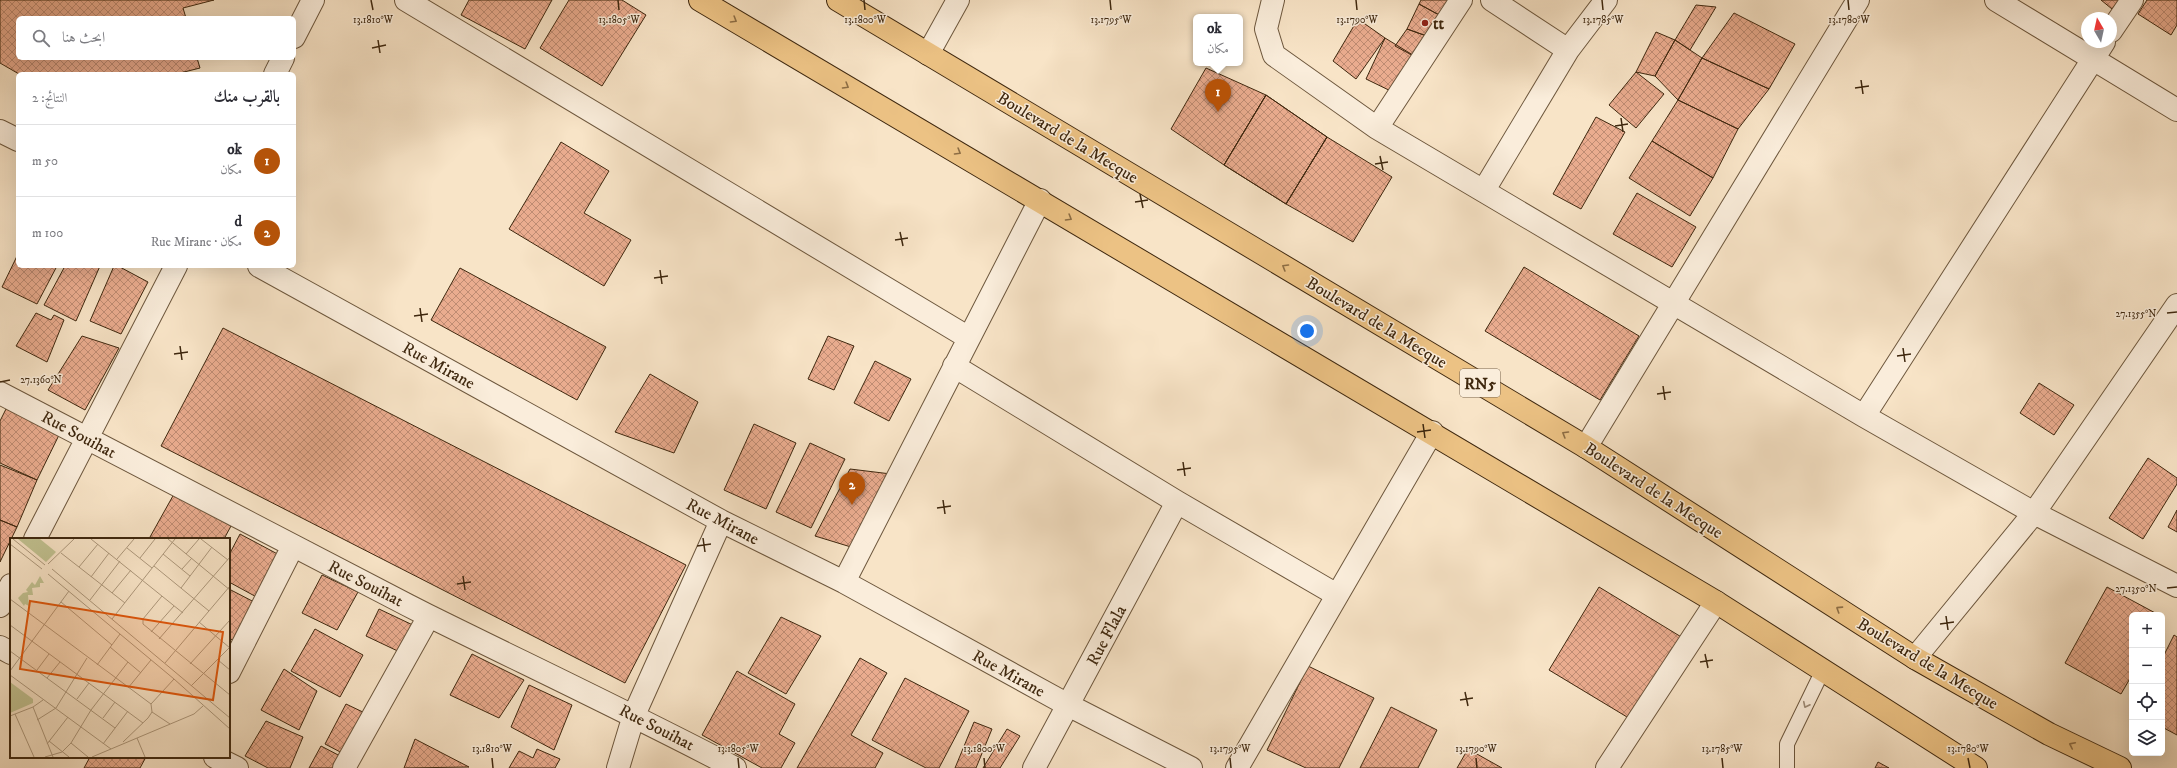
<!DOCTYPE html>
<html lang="ar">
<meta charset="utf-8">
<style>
body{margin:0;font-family:"IM FELL DW Pica",Amiri,serif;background:#f2f2f3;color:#2b2b33;direction:rtl}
.controls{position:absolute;right:12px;bottom:12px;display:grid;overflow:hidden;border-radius:6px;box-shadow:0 4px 16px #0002}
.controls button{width:36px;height:36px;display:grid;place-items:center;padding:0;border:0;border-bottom:1px solid #e1e1e2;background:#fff;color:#2b2b33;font:20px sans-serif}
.compass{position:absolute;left:2081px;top:12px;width:36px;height:36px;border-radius:50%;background:#fff;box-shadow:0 4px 16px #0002;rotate:351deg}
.you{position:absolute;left:1307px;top:331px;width:14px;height:14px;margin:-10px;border:3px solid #fff;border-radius:50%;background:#1a73e8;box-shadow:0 0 0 6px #1a73e833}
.badge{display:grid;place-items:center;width:26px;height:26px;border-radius:50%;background:#b45309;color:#fff;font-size:13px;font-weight:700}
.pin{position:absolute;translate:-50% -33px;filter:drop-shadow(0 1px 2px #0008)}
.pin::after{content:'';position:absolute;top:21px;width:14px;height:12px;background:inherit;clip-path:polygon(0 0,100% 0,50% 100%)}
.popup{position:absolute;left:1193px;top:14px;width:50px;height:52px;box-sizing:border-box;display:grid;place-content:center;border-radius:6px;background:#fff;filter:drop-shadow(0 1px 3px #0005);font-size:13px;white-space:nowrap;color:#7c7c81}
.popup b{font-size:15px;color:#2b2b33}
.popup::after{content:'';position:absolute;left:50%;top:100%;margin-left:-8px;border:8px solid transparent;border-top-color:#fff}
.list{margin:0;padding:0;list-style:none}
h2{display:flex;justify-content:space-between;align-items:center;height:52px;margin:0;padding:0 16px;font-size:17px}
h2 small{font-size:13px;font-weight:400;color:#7c7c81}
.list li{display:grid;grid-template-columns:26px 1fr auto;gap:12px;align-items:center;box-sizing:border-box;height:72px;padding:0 16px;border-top:1px solid #e1e1e2}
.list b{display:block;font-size:15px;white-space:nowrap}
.list p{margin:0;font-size:13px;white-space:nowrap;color:#7c7c81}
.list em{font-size:13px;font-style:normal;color:#7c7c81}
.icon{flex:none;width:22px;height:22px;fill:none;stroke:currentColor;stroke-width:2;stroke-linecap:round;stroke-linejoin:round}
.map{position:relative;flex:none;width:2177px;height:768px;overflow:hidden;direction:ltr}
.search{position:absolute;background:#fff;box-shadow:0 4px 16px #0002;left:16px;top:16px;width:280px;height:44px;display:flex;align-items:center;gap:10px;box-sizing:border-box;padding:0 14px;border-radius:6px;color:#7c7c81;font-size:15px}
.panel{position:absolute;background:#fff;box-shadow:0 4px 16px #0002;left:16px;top:72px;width:280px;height:196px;border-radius:6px;direction:rtl}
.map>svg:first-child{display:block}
.building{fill:url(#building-cross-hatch);stroke:#3f280f}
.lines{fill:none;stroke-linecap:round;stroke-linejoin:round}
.lane-casing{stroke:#6d573d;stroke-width:16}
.street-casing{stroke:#6d573d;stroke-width:24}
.primary-casing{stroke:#3f280f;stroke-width:24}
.lane{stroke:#faeddb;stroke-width:14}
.street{stroke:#faeddb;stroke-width:22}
.primary{stroke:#ecc284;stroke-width:22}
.oneway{stroke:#8d6d44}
.oneway2{stroke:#9c8a75}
.ticks{fill:none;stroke:#3f280f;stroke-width:1.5}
.poi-dot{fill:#8f2418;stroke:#faeddb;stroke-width:1.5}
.labels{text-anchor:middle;stroke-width:3;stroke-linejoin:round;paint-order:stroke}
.shield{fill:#faeddb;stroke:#77634c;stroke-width:1}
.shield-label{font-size:16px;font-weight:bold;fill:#3f280f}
.poi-label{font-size:17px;font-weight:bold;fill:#3f280f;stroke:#faeddb;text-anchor:start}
.street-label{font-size:17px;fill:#3f280f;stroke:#faeddb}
.inset-road{fill:none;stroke:#ae997d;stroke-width:1}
.view{fill:#e0570c;fill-opacity:0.15;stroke:#e0570c;stroke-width:2}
.inset-edge{fill:none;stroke:#3f280f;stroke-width:2}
.ticks-label{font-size:10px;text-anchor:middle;fill:#3f280f;stroke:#faeddb;stroke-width:3;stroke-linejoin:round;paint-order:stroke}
</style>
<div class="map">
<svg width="2177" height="768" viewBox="0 0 2177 768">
<defs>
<pattern id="building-cross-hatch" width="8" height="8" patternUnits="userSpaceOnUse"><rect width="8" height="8" fill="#eaac8f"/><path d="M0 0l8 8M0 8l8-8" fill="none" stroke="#bf8c73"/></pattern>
</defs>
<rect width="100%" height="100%" fill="#f8e4c7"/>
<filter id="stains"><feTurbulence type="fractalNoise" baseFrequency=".005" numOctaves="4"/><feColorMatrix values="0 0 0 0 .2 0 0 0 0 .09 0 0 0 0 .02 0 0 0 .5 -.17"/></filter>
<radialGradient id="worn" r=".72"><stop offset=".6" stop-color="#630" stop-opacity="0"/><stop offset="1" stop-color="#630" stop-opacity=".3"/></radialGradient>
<path class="building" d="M0,0H214L183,8L186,18H18V58H197L200,68L176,74H19L0,63Z
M469,0H552L525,49L461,15Z
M569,0H622L646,15L602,86L540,48Z
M1421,0H1456L1441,16L1419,4Z
M2101,0H2120L2112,9Z
M2147,0H2177V25L2171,35L2138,14Z
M1419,4L1441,16L1435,39L1407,29Z
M1696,5L1716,7L1690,50L1675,40Z
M1734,13L1795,44L1769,89L1702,58Z
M1358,19L1385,38L1356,79L1333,61Z
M1407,29L1435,39L1421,60L1395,46Z
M1656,32L1675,40L1655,76L1636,72Z
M1385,38L1421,60L1399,95L1366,79Z
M1675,40L1702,58L1678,100L1655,76Z
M1702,58L1769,89L1738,129L1678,100Z
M1206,68L1266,95L1224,165L1171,129Z
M1636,72L1664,94L1636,128L1609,105Z
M1266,95L1327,137L1286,204L1224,165Z
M1266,95L1327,137L1286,204L1224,165Z
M1678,100L1738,129L1713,178L1652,141Z
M1596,117L1625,132L1581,209L1553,194Z
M1327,137L1392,177L1353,242L1286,204Z
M1652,141L1713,178L1690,216L1629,178Z
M561,142L609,171L584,213L631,240L604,286L509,229Z
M1637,193L1696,227L1672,267L1613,234Z
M18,254V266H57L37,304L2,287Z
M65,266H100L76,321L44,305Z
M114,266H118L148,282L121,334L90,321Z
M1524,267L1639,336L1600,400L1485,331Z
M460,268L606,347L577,400L431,320Z
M36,313L51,320L54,315L64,320L47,362L16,346Z
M223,328L686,565L625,683L161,446Z
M82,336L119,348L85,410L48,390Z
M828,336L854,346L834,390L808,379Z
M875,361L911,379L889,421L854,403Z
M650,374L698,402L674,453L615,432Z
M2039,383L2074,405L2054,435L2020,413Z
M6,409L60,433L37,480L0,463V421Z
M754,424L796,443L766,509L724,490Z
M810,443L845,459L811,528L776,512Z
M2148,458L2177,478V484L2143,539L2109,518Z
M0,465L37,480L17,527L0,520Z
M850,469L891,474L851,547L815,536Z
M174,494L231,526L224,539H154L150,537Z
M2177,510V532L2168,527Z
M0,520L17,527L0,562Z
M240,534L285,558L262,600L229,582V555Z
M322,575L358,592L337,630L302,613Z
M1599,587L1683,638L1632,720L1549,670Z
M2107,587L2159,615H2132V675L2121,694L2065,663Z
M229,589L258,604L238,643L229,638Z
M379,609L417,627L404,654L366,636Z
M781,617L821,636L786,694L748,673Z
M315,629L363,655L340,697L291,671Z
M2174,635L2177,637V735L2162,727V659Z
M472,654L524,680L499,718L450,695Z
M860,658L887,673L851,735L883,753L875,768H797Z
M1308,666L1374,698L1339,768H1306L1267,750Z
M284,669L317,691L299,730L261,710Z
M737,671L795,704L779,734L795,743L781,768H762L702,735Z
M905,678L969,711L939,768H926L872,740Z
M529,685L572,705L554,750L511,727Z
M346,704L367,714L346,755L325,744Z
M1391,707L1437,730L1418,768H1360Z
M266,721L303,737L290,768H268L245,756Z
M974,722L992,729L976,768H955Z
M1007,729L1020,736L1000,768H983Z
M415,739L469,767L404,768Z
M321,746L342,757L336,768H309Z
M537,749L560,759L555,768H509L519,751L533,758Z
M1468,749L1502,768H1457Z
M90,757H146L140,768H84Z
M1878,762L1889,768H1875Z"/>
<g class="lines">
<defs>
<path id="lane" d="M1787,768V744L1823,670"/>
<path id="street" d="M406,0L969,338
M1273,0L1266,29L1274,55L1377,128L1864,416L2034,513L2177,586
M1492,0L1568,50
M1996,0L2177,110
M2111,31L2132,0
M294,37L313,0
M928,54L958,0
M275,74L283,58
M1377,128L1461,0
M0,131L18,140
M1484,190L1568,50L1606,0
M259,266L721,521L844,582L1068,705L1191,768
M954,366L1177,502L1337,595
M0,393C142,467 284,542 427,615C530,666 634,715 735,768
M1864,416L2104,42
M1586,447L1858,0
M35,539L176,266
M844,582L1040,200
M0,606L11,585
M0,647L11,653
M1915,658L2034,513L2177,305
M229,672L293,546
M215,757L237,768
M344,768L429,616
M618,768L634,715L721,521
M1034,768L1177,502
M1237,768L1432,432
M1607,768L1716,602"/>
<path id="primary" d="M700,0L1716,602L1976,768
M838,0L1586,447L1915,658L2049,734L2120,768"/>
</defs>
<use href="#lane" class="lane-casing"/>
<use href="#street" class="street-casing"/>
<use href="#primary" class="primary-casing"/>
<use href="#lane" class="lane"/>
<use href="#street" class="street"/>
<use href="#primary" class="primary"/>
</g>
<defs><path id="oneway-chevron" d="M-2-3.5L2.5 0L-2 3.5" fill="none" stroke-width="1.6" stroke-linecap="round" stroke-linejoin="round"/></defs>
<g class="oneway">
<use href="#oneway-chevron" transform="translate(734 20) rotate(31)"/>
<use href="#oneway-chevron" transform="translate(846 86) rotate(31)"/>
<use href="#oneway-chevron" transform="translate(958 152) rotate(31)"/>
<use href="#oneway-chevron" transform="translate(1069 218) rotate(31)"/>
<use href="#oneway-chevron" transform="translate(1285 267) rotate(-149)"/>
<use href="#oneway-chevron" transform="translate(1565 434) rotate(-149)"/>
<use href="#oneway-chevron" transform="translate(1839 609) rotate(-147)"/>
<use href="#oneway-chevron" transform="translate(2072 745) rotate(-154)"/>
</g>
<use class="oneway2" href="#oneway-chevron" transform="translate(1806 705) rotate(116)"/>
<path class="ticks" d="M371,0L373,10M618,0L619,10M864,0L865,10M1110,0L1111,10M1356,0L1357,10M1602,0L1603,10M1848,0L1849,10M378,40L380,53M372,48L386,45M1861,80L1863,94M1855,88L1869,86M1621,118L1623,132M1615,126L1628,124M1380,156L1383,170M1375,164L1388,162M1140,194L1143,208M1135,202L1148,200M900,232L903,246M895,240L908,238M660,270L662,284M654,278L668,276M420,308L422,322M2167,313L2177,312M414,316L428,314M180,346L182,360M1903,348L1905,362M174,354L188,352M1897,356L1911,354M0,382L10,380M1663,386L1665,400M1657,394L1671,392M1423,424L1425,438M1417,432L1431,430M1183,462L1185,476M1177,470L1191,468M943,500L945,514M937,508L951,506M703,538L705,552M697,546L711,544M463,576L465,590M457,584L471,582M2167,588L2177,587M1946,616L1948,630M1940,624L1954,622M1705,654L1708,668M1700,662L1713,660M1465,692L1468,706M1460,700L1473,698M492,758L493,768M738,758L739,768M984,758L985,768M1230,758L1231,768M1476,758L1477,768M1722,758L1723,768M1968,758L1970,768"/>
<circle class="poi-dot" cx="1425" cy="23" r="4"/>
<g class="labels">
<rect class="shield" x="1460" y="369" width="40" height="28" rx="3"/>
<g class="shield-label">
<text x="1480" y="389">RN5</text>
</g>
<g class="poi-label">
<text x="1433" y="29">tt</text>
</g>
<g class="street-label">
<text transform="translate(1068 137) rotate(31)" y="6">Boulevard de la Mecque</text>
<text transform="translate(1377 322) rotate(31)" y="6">Boulevard de la Mecque</text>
<text transform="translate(439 365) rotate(29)" y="6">Rue Mirane</text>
<text transform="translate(79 434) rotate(28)" y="6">Rue Souihat</text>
<text transform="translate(1654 490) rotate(33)" y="6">Boulevard de la Mecque</text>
<text transform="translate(723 521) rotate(28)" y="6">Rue Mirane</text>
<text transform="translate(366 583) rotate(27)" y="6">Rue Souihat</text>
<text transform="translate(1106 635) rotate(-62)" y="6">Rue Flala</text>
<text transform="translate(1928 663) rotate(31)" y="6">Boulevard de la Mecque</text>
<text transform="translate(1009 673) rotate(29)" y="6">Rue Mirane</text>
<text transform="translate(657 727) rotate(27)" y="6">Rue Souihat</text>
</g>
</g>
<g transform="translate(10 538)">
<rect width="220" height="220" fill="#f8e4c7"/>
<path d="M8,1H30L46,14L36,24ZM30,38L34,45H30V49L22,50L23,57H18L19,68L15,66L14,68L8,60L13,55L18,54L16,52L22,44L25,47ZM0,144L23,161V165L0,175Z" fill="#c2c392"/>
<path class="inset-road" d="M3,1L35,27M81,1L173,75M158,1L220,52M191,1L218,22M0,6L32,31M117,10L142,30M51,15L115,65M153,16L180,38M176,16L189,1M130,20L145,1M107,21L124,1M38,26L64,1M144,28L199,73M69,29L88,6M42,31L220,180M172,31L182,20M38,36L164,141L220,191M81,39L99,15M171,50L202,9M102,55L121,32M152,58L133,81V86L220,157M0,61L141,166M80,62L110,23M51,64L102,107M102,81L165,1M189,84L220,110M0,87L133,185M141,94L164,68M149,101L220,19M100,109L131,135M0,113L105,190M208,122L220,132M155,125L220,48M180,126L220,82M87,127L110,96M27,132L39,116M0,133L59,53M0,137L101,211M37,140L50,124M181,148L220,109M118,150L141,122M67,161L79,145M23,169L43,219M142,174L160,186M5,176L24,219M0,178L23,169L33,162M93,180L105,164M27,182L46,170L77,120M127,200L135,219M39,203L59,219M113,204L138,180L142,174L141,166L164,141M61,205L78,219M37,206L58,179M93,206L118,173M35,219L52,214L61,205L81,172L118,124M82,219L184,176L193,168"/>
<path class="view" d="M20,63L213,94L203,162L10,131Z"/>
<rect width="220" height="220" class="inset-edge"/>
</g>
<g class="ticks-label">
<text x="373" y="23">13.1810°W</text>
<text x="619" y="23">13.1805°W</text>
<text x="865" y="23">13.1800°W</text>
<text x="1111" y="23">13.1795°W</text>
<text x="1357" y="23">13.1790°W</text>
<text x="1603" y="23">13.1785°W</text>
<text x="1849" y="23">13.1780°W</text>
<text x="2136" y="317">27.1355°N</text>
<text x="41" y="383">27.1360°N</text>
<text x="2136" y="592">27.1350°N</text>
<text x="492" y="752">13.1810°W</text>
<text x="738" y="752">13.1805°W</text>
<text x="984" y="752">13.1800°W</text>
<text x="1230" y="752">13.1795°W</text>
<text x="1476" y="752">13.1790°W</text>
<text x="1722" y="752">13.1785°W</text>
<text x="1968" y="752">13.1780°W</text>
</g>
<rect width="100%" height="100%" filter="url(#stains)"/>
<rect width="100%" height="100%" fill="url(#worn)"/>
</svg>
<div class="controls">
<button>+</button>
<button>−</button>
<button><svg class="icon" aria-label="locate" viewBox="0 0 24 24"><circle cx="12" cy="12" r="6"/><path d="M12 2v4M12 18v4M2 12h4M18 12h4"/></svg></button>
<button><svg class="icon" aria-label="layers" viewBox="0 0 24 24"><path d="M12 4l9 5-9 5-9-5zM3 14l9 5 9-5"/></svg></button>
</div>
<svg class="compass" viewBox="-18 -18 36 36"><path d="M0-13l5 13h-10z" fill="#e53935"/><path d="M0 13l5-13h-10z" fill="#7c7c81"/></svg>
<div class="you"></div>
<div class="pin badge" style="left:1218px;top:112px">1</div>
<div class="popup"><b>ok</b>مكان</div>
<div class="pin badge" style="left:852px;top:505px">2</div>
<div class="search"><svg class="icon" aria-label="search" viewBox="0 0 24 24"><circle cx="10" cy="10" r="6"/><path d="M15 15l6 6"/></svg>ابحث هنا</div>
<section class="panel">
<h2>بالقرب منك<small>النتائج: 2</small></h2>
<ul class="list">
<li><span class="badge">1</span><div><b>ok</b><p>مكان</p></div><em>50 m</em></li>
<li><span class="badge">2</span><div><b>d</b><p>مكان · Rue Mirane</p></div><em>100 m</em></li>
</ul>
</section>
</div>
